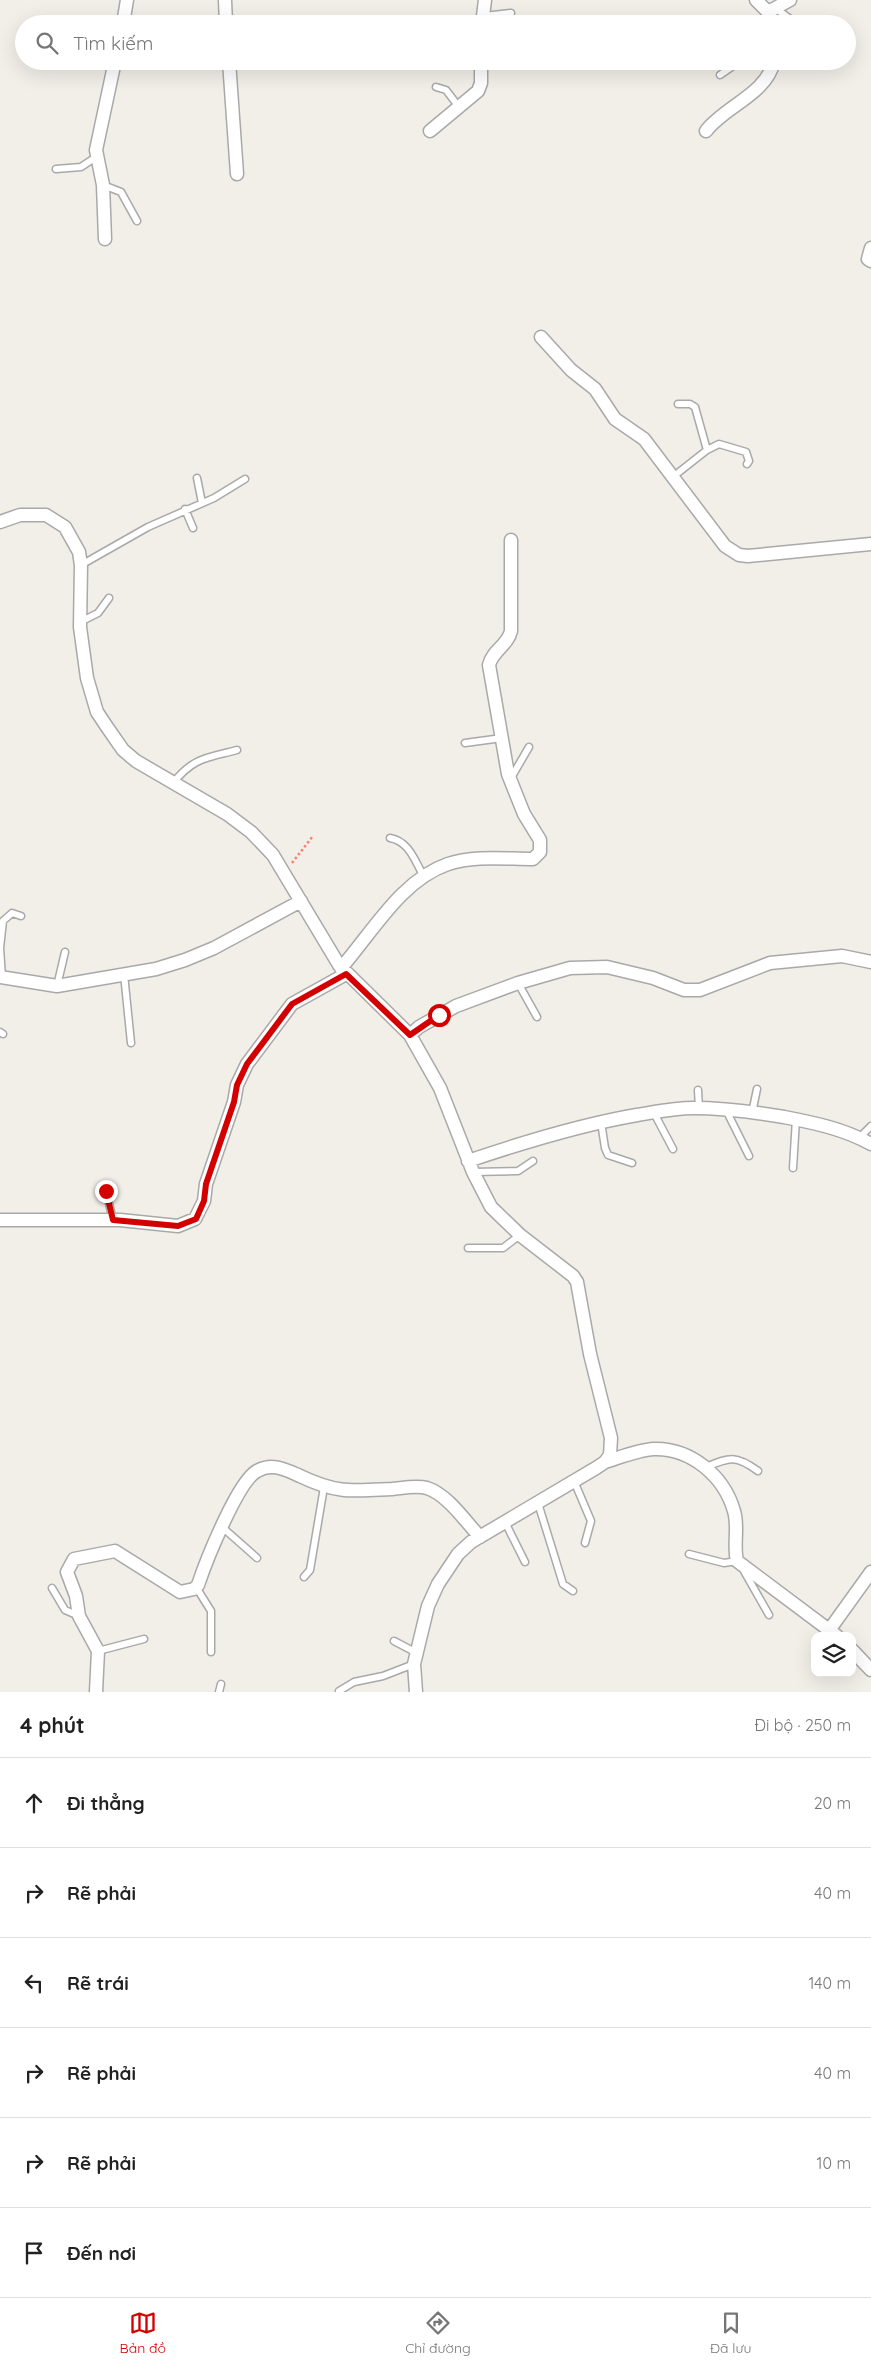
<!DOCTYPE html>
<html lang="vi">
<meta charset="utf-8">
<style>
body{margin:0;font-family:Quicksand,sans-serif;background:#f2f2f2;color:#222}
.controls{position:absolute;right:15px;bottom:15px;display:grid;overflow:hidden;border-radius:10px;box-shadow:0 5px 20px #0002}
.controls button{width:45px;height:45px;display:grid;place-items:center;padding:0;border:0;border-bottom:1px solid #e0e0e0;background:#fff;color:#222;font:25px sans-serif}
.stop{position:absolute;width:15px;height:15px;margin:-11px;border:4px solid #d40000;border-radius:50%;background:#fff}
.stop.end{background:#d40000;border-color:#fff;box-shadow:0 1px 5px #0008}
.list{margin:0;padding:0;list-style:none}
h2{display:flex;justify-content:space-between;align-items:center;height:65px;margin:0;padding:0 20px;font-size:21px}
h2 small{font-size:16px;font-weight:400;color:#767676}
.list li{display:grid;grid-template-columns:32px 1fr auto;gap:15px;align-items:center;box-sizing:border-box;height:90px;padding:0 20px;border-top:1px solid #e0e0e0}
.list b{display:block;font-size:19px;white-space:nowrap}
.list em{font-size:16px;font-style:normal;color:#767676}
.icon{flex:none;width:28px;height:28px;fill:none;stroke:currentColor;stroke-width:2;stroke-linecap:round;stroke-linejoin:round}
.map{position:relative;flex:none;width:871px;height:1692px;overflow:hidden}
.search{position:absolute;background:#fff;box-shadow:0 5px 20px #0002;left:15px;right:15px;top:15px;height:55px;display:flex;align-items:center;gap:12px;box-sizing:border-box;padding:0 18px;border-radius:28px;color:#767676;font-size:19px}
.sheet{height:605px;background:#fff}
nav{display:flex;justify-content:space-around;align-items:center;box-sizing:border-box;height:70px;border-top:1px solid #e0e0e0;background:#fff;font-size:14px;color:#767676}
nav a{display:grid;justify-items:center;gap:2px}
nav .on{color:#d40000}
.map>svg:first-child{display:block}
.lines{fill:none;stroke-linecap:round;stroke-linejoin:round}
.service-casing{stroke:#a9a9a9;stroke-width:9}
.minor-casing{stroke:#a9a9a9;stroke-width:15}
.path{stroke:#fa8072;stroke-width:2.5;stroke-dasharray:2.5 2.5;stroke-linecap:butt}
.service{stroke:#fff;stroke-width:6}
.minor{stroke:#fff;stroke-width:12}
.route{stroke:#d40000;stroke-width:6}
</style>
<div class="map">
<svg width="871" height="1692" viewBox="0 0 871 1692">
<rect width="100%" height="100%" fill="#f2efe9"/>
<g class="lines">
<defs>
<path id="service" d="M775,8L797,24
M484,16L511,13
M720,75L740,61
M436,87L446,90L459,107
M56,169L81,167L96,157
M103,185L121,192L137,221
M678,404H690L695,407L707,450
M674,476L707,450L719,444L746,452L749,461L747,464
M197,478L202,503
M185,509L193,528
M81,565L148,527L214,498L245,479
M80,622L98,613L109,598
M465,743L502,738
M511,778L529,747
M173,783C194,757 207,758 237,750
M390,838C409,841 415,861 424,877
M124,974L131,1043
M2,977L0,948L3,921L12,913L21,916
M518,983L537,1017
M57,986L65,952
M0,1032L3,1034
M698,1090L699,1109
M726,1110L749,1156
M654,1113L673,1149
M752,1113L757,1089
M601,1122L605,1148L608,1155L632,1163
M859,1138L871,1126
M793,1168L796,1119
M473,1172L518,1171L533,1161
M106,1191L113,1220
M468,1248H503L520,1235
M706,1467C730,1457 736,1455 758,1471
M574,1481L591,1521L585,1543
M538,1503L563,1584L573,1591
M505,1522L525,1562
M222,1527L257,1558
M689,1554L724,1563L737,1561
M744,1571L769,1615
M304,1577L310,1570L324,1487
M196,1587L211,1611V1652
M52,1588L65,1610L79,1616
M394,1641L417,1653
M98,1651L144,1639
M339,1691L354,1682L383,1676L414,1664
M219,1692L221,1684"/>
<path id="minor" d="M225,0L226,24
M756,0L768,12L790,0
M768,12L775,24
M123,24L127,0
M482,24L485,0
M229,61L237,174
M430,131L478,91L481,83V61
M706,131C725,106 767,94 774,61
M105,239L103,185L96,150L115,61
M871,248L868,259L871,261
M541,337L571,370L595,389L615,419L644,439L725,546L739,555L748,556L871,544
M0,522L20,515H46L65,527L79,552L81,565L80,627L87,678L97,712L107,727L123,750L136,761L227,814L251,832L273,855L339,965L410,1035L440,1088L473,1172L491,1207L520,1235L573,1276L577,1282L590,1354L611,1438L610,1455L605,1462L596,1468L471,1542L458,1554L438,1584L428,1606L414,1664L416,1692
M341,968C372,933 401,880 448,864C474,855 506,859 533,859L540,852V840L524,814L508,774L489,665C492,651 508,645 511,631V540
M0,977L57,986L156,969L185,960L214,948L301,901
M410,1035L419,1027L456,1006L518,983L570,968L607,967L653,978L684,990H700L770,963L842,956L871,962
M468,1161C524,1142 579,1125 637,1115C656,1112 674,1108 693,1108C724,1108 754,1112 784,1117C815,1123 844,1129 871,1144
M0,1220H120L178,1226L195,1219L204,1201L206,1184L234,1102L237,1085L247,1064L292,1004L346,974
M605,1462C621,1457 638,1450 654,1449C691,1448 724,1476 734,1511C739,1527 733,1545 737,1561L837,1636
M830,1629L871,1572
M852,1650L871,1670
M96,1692L98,1651L79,1616L76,1596L67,1572L74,1559L115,1551L180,1592L194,1589L198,1585C206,1561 238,1481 257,1471C272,1462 286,1470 300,1476C338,1494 352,1491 392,1489C403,1488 416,1485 427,1488C448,1495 465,1521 480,1537"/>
</defs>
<use href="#service" class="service-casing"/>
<use href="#minor" class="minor-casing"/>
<path class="path" d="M292,863L313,836"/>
<use href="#service" class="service"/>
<use href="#minor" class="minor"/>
</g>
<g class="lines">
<path class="route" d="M106,1191L113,1220L178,1226L196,1219L204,1201L206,1184L234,1102L237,1085L247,1064L292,1004L346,974L410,1035L439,1015"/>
</g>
</svg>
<div class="controls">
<button><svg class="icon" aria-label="layers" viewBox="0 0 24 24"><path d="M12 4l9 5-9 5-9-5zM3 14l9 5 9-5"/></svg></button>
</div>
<div class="stop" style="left:439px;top:1015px"></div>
<div class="stop end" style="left:106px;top:1191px"></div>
<div class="search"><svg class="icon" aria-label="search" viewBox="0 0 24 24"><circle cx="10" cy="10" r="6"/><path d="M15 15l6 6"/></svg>Tìm kiếm</div>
</div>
<section class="sheet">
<h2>4 phút<small>Đi bộ · 250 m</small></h2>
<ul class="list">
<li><svg class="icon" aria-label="ahead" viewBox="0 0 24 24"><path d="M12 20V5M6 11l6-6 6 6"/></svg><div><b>Đi thẳng</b></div><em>20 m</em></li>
<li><svg class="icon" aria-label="right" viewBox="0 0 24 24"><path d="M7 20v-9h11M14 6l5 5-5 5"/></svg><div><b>Rẽ phải</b></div><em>40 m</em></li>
<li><svg class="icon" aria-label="left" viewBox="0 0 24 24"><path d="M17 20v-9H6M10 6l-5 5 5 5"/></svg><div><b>Rẽ trái</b></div><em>140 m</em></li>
<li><svg class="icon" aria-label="right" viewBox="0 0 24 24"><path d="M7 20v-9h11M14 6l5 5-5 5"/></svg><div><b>Rẽ phải</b></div><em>40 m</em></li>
<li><svg class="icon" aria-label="right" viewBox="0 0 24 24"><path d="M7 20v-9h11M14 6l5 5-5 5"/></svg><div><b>Rẽ phải</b></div><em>10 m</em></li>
<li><svg class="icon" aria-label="arrive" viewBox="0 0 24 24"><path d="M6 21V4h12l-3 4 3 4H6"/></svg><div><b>Đến nơi</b></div></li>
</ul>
</section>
<nav>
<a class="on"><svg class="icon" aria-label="map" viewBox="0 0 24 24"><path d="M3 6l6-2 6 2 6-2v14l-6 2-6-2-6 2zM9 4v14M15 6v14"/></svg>Bản đồ</a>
<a><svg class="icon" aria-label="directions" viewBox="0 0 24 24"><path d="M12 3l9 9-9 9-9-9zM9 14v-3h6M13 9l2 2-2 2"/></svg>Chỉ đường</a>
<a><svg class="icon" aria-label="saved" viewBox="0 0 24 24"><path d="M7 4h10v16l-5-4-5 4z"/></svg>Đã lưu</a>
</nav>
